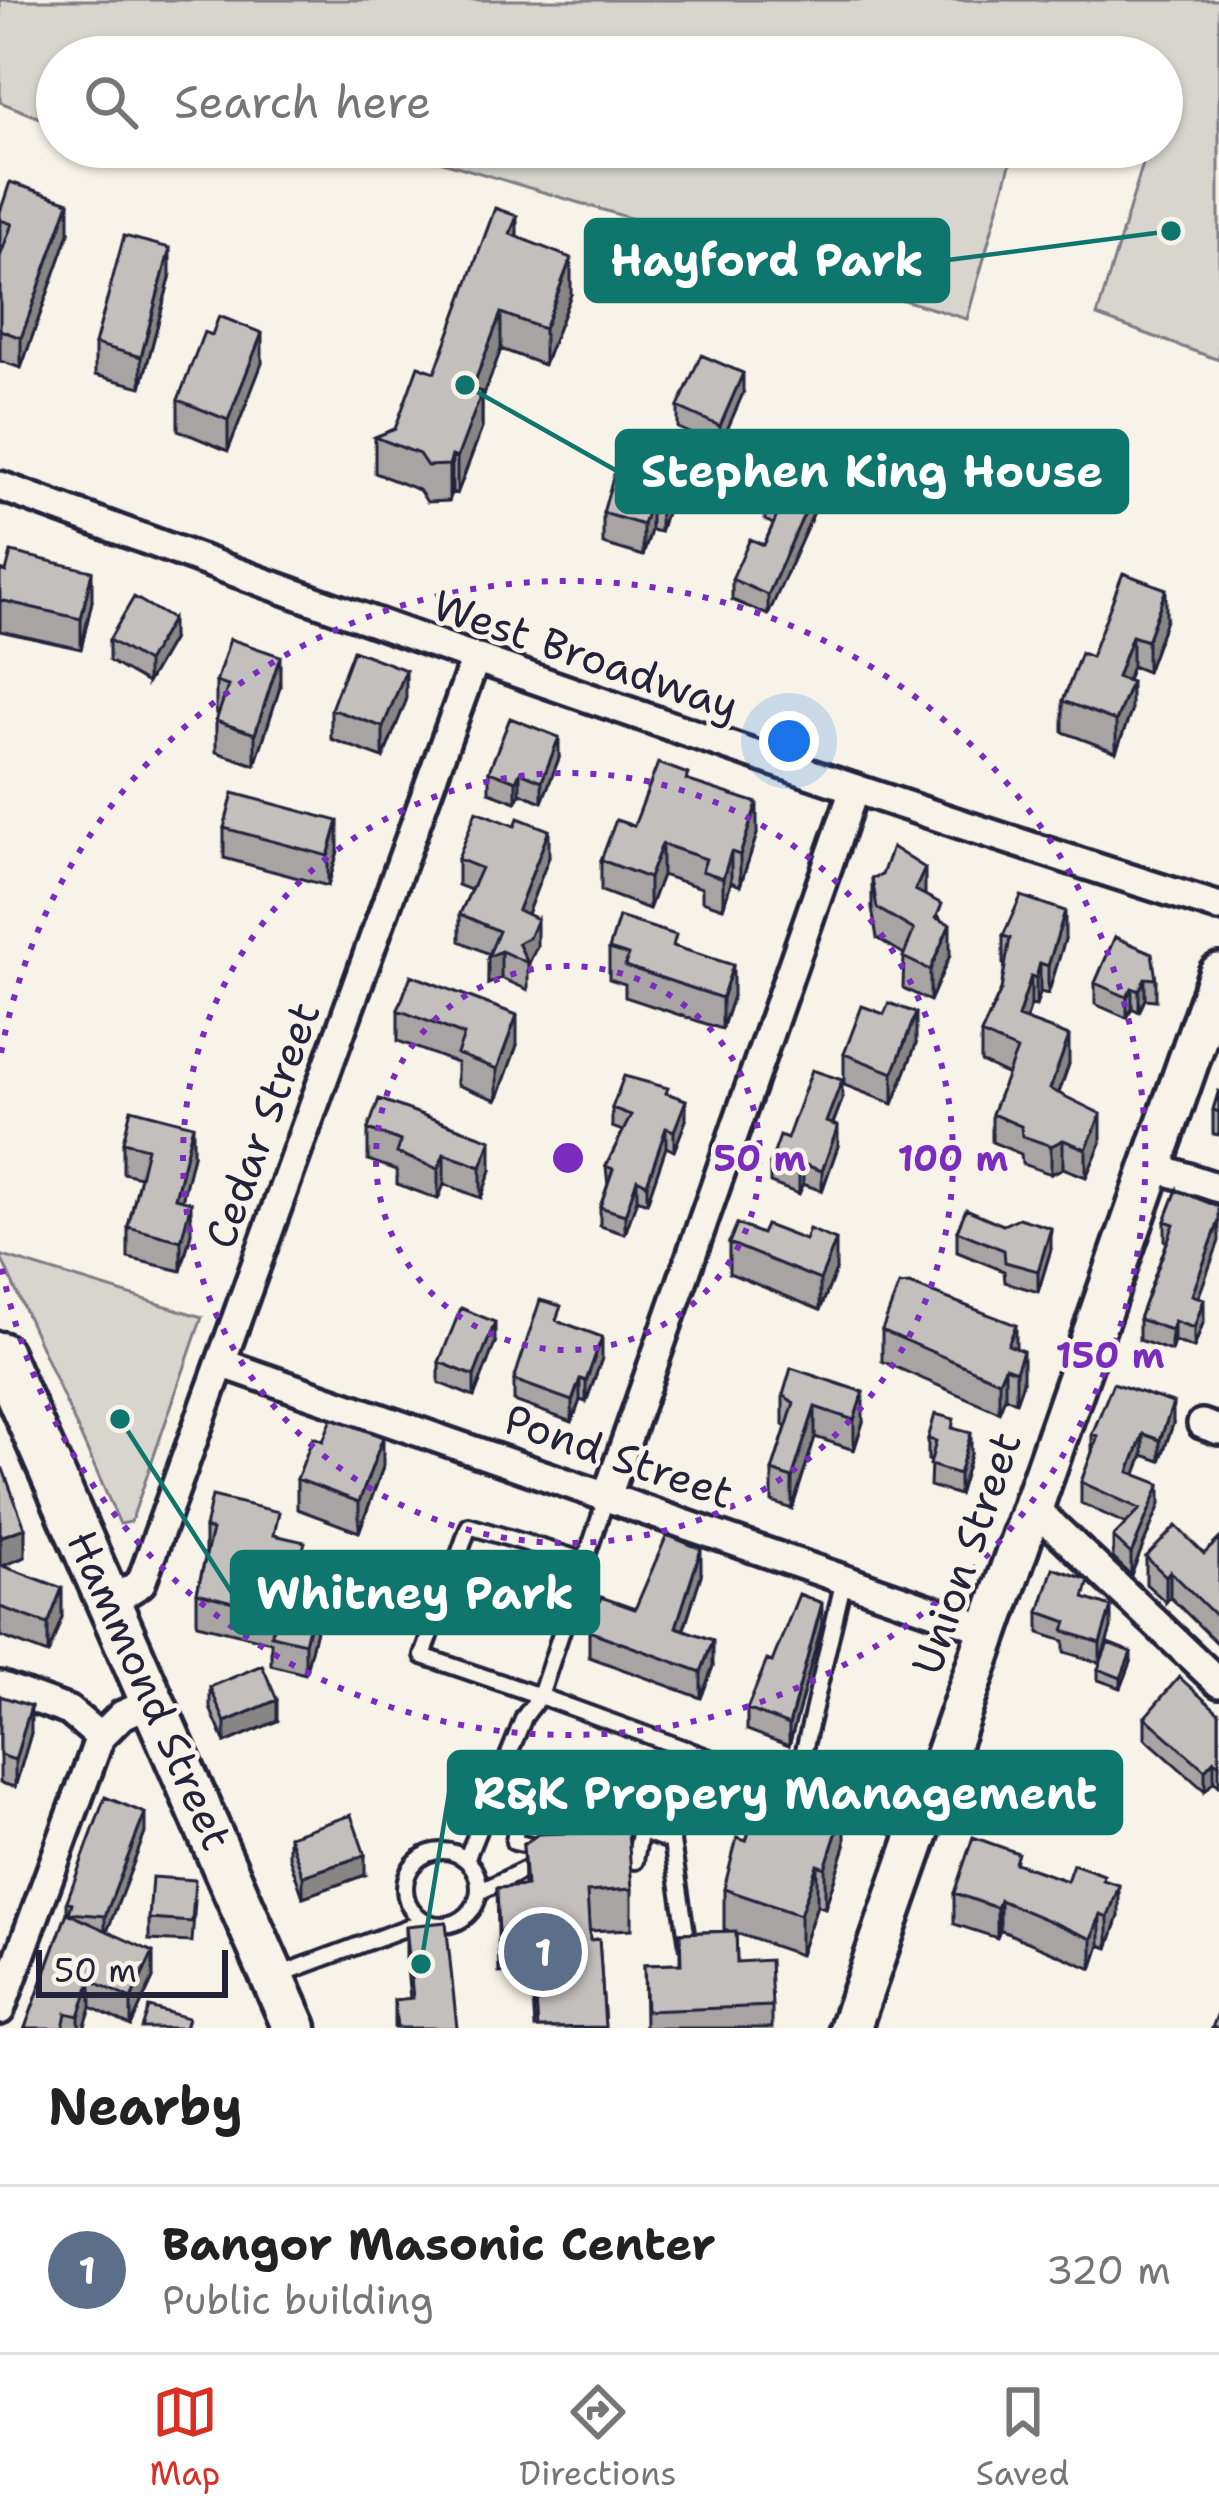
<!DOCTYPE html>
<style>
body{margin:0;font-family:"Shantell Sans",sans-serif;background:#f2f2f2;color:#222}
.scale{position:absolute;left:36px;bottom:30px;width:192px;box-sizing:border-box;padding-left:12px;border:6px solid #22223b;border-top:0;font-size:33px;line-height:42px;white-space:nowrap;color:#22223b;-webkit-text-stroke:9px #f7f3e8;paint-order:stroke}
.you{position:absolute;left:789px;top:741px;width:42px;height:42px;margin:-30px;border:9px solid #fff;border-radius:50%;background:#1a73e8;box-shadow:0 0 0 18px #1a73e833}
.badge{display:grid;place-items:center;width:78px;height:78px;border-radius:50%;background:#d93025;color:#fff;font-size:39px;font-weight:700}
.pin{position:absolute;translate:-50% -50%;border:6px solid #fff;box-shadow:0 3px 12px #0006}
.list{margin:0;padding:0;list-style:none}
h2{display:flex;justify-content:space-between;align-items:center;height:156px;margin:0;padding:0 48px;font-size:51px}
h2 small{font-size:39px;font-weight:400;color:#767676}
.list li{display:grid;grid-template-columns:78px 1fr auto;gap:36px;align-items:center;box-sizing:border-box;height:168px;padding:0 48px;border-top:3px solid #e0e0e0}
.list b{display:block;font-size:45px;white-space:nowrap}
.list p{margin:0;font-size:39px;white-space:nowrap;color:#767676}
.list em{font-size:39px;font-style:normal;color:#767676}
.icon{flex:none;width:66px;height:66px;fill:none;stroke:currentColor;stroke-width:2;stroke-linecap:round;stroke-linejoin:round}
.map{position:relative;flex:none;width:1219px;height:2028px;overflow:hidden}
.search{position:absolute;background:#fff;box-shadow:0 3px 9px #0004;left:36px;right:36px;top:36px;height:132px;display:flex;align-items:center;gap:30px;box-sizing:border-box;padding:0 42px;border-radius:66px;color:#767676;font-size:45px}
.sheet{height:324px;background:#fff}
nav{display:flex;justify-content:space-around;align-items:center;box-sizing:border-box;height:168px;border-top:3px solid #e0e0e0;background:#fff;font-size:33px;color:#767676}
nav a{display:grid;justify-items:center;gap:6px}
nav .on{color:#d93025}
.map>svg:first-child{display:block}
.green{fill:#d8d5cf;stroke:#7d7c85;stroke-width:3}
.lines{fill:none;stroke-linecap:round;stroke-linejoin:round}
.service-casing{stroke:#22223b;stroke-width:22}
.minor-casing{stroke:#22223b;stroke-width:36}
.secondary-casing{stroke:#22223b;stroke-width:48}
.primary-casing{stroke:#22223b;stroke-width:51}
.service{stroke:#f7f3e8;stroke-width:14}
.minor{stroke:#f7f3e8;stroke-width:27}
.secondary{stroke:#f7f3e8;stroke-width:39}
.primary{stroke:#f7f3e8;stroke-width:42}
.wall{fill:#a7a4a3;stroke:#22223b;stroke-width:3}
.shaded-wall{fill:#888684;stroke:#22223b;stroke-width:3}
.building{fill:#c2bfbd;stroke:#22223b;stroke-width:3}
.ring{fill:none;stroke:#7b2cbf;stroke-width:6;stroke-dasharray:6 12}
.labels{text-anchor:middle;stroke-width:9;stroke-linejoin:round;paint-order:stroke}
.street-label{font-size:42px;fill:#22223b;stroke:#f7f3e8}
.centre{fill:#7b2cbf;stroke:#f7f3e8;stroke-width:6}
.ring-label{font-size:36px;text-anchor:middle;font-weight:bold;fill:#7b2cbf;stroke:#f7f3e8;stroke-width:9;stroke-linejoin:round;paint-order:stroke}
.leader{fill:none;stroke:#0f766e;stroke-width:4.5}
.callout-dot{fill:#0f766e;stroke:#f7f3e8;stroke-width:4.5}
.callout{fill:#0f766e;stroke:#0f766e;stroke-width:4.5}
.callout-label{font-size:45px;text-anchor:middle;font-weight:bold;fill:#fff}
</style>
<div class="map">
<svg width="1219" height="2028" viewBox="0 0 1219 2028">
<rect width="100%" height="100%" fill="#f7f3e8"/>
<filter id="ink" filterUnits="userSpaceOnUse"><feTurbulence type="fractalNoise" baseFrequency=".00833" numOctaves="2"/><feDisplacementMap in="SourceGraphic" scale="24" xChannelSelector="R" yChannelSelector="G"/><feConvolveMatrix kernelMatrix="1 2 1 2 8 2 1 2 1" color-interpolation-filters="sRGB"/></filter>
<g filter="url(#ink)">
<path class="green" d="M0,0H1219V360L1097,316L1148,147H1162V57H57V125L0,102Z
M393,147H1015L967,319Z
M0,1255L202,1317L131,1522L120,1524Z"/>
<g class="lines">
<defs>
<path id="service" d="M607,1496L540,1696L913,1832
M795,1789L844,1579
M490,1800L519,1808L527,1779L646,1801L635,1861L616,1858
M519,1808L514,1842L540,1848
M640,1830L672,1842L688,1946
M672,1842L687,1749
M405 1888a37 37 0 1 1 74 0a37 37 0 1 1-74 0Z
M466,1860L524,1717L540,1696L423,1656L469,1526L586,1561
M479,1892L538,1863
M276,1976L424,1921"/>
<path id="minor" d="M0,486C404,635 808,778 1219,907
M1152,1166L1219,1188
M221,1363L989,1630
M1202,1424L1219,1430
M607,1496L853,793
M1033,1507L1219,1683
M111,1602L141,1583L474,662
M0,1686L69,1711L100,1737
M0,2010L100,1737L122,1715L155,1701"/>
<path id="secondary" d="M850,2028L1219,974"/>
<path id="primary" d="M0,1354L295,2028"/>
</defs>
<use href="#service" class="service-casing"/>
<use href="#minor" class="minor-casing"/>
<use href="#secondary" class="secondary-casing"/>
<use href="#primary" class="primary-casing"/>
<use href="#service" class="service"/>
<use href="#minor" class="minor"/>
<use href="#secondary" class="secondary"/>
<use href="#primary" class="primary"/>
</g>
<path class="wall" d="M0,212L69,233L21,368L0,361V257L2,251H0Z
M517,237L571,294L544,365L501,349L482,400V428L457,494L452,492L449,501L427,502L419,490L375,473V437L395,429L435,372Z
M170,278L141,387L95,375V344Z
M212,335L262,363L228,451L178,430V400Z
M743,393L720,446L678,428V407Z
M677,476L660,532L651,530L643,556L603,544V513Z
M830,476L768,615L732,600V579L764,545L773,524L765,520V500Z
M0,570L92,601L81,649L0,631Z
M1166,620L1147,672L1132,666L1127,680L1131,712L1116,752L1063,732V701L1091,657Z
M109,640H172L147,683L109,661Z
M216,682L280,687L255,765L216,752V721L219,714L216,713Z
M406,701L383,758L331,739V709Z
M559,758L542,802L520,793L516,802L489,792V771Z
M688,781L757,834L740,886L731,882L723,908L702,901V888L662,875L649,909L601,891V860L634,826Z
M224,828L338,851L328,886L224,858Z
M549,857L527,914L537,946L528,965V990L501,978L488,984L489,954L460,941V914L471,890L458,885V859Z
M872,878L925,895L942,921L950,955L930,1001L903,988L904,954L877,938L872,908Z
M1003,936L1065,939L1048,994L1040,992L1036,1006L1031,1005L1026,1020L1069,1064L1059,1093L1101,1143L1086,1177L1063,1168L1051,1174L1022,1164L1021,1154L992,1142V1114L1008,1075L981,1062V1034L1001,990L1005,965L1003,964Z
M1115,937L1156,979V1000L1145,999L1139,1012L1132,1008L1127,1018L1095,1004V983Z
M676,947L733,996L722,1029L625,997V984L609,979V949Z
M398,1010L517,1045L497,1100L457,1085V1063L398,1041Z
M916,1044L893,1104L844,1085V1054Z
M1219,1090V1135L1213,1134V1110Z
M668,1094L686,1120L674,1151L666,1147L647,1203L637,1199L625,1234L600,1226V1207L608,1186L606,1166L623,1131L612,1127V1108Z
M842,1100L833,1124L838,1146L822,1191L803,1184L799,1194L770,1183V1164L787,1139Z
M368,1129L491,1170L481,1198L444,1184L438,1199L397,1184V1170L368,1160Z
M123,1142L193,1155L182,1200L191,1233L181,1271L128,1258V1227L140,1177L123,1173Z
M1177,1190L1204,1320L1194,1348L1174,1341L1171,1351L1139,1340V1319L1167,1242L1165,1241V1221Z
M1003,1225L1051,1249L1038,1292L1005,1282L1004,1271L957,1252V1231Z
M729,1243L836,1270L820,1310L729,1273Z
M561,1322L602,1358L586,1402L580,1400L572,1422L514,1401V1380Z
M882,1330L1016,1348L1023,1382L1016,1402L1005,1397L999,1412L882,1361Z
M495,1343L474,1397L439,1383V1362Z
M783,1395L863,1422L854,1450L815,1437L792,1509L772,1502V1471L786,1427L783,1425Z
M1173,1424L1160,1461L1143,1455L1135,1475L1160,1504L1131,1575L1113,1558V1537L1126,1524L1081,1503V1482L1092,1454V1434Z
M954,1428L971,1454L959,1495L930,1486L931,1461L928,1460V1439Z
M323,1441L383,1467L359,1532L297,1509V1479Z
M0,1471L25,1557L2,1566L62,1617L48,1654L0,1636Z
M205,1528L279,1536L305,1550L320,1553L319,1618L305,1674L271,1665V1642L197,1624V1593L205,1558Z
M1219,1539V1645L1170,1597L1166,1602L1146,1584V1557L1204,1554Z
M701,1575L684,1629L713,1666L701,1698L589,1657V1631Z
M1089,1600L1111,1628L1100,1663L1064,1652V1641L1039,1633V1612Z
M822,1624L789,1746L747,1730V1709L772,1662Z
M1131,1662L1121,1688L1098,1680V1669Z
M210,1687L277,1721L225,1743L210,1708Z
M0,1696L31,1733L15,1787L0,1783Z
M1219,1713V1786L1214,1781L1205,1791L1145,1738V1717Z
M145,1833L107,1931L153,1978L131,2026L91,2007L84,2028H25L67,1913V1901Z
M289,1836L365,1875L303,1897L289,1857Z
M746,1841L845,1846L825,1908L817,1905L800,1955L736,1933L737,1962L772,2006V2028H645L644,1965L680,1964V1933L729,1931L724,1929V1889Z
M523,1845L632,1889V1929L589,1931L590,1940L599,1939L605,2028H535L532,1984L515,1985L514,1972L499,1973L497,1888L524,1886Z
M1018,1864L1067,1881L1104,1880L1119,1916L1108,1948L1100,1945L1092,1969L1000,1930L997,1938L954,1924V1893Z
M195,1901L192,1942L149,1940V1919Z
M406,1926L457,2028H394V2000L410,1999L406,1957Z"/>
<path class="shaded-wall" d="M69,202V233L21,368V338Z
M517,216V252L510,234Z
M170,248V278L141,387V357Z
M571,258V294L544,365V329Z
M501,313V349L482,400V428L457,494V458L472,389Z
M262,333V363L228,451V420Z
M743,373V393L720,446V426Z
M677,445V476L660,532V502Z
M452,456V492L449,501V465Z
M830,456V476L768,615V595Z
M651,499V530L643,556V525Z
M92,571V601L81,649V619Z
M1166,589V620L1147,672V641Z
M172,619V640L147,683V662Z
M1132,636V666L1117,707V677Z
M280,656V687L255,765V734Z
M406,670V701L383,758V727Z
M1131,682V712L1116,752V721Z
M559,737V758L542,802V781Z
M520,772V793L516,802V781Z
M757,803V834L740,886V855Z
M338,821V851L328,886V856Z
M549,830V857L518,937V910Z
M662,844V875L649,909V878Z
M731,852V882L723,908V878Z
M925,868V899L915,890Z
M1065,911V939L1048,994V966Z
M537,919V946L528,965L518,943Z
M950,924V955L930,1001V970Z
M501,951V978L488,984V957Z
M1040,963V992L1036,1006V978Z
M733,965V996L722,1029V998Z
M1031,976V1005L1018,1045V1017Z
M1145,978V999L1139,1012V991Z
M1132,988V1008L1127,1018V997Z
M916,1013V1044L893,1104V1073Z
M517,1015V1045L497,1100V1069Z
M1069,1036V1064L1050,1117V1089Z
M842,1080V1100L826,1141V1122Z
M686,1100V1120L674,1151V1131Z
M1101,1114V1143L1086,1177V1149Z
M193,1125V1155L175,1229V1198Z
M838,1126V1146L822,1191V1171Z
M666,1128V1147L647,1203V1184Z
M491,1140V1170L481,1198V1167Z
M1063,1140V1168L1051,1174V1146Z
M444,1154V1184L438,1199V1169Z
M803,1164V1184L799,1194V1175Z
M637,1179V1199L625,1234V1215Z
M191,1202V1233L181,1271V1241Z
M1219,1221V1241L1192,1315V1295Z
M1051,1228V1249L1038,1292V1271Z
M836,1240V1270L820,1310V1280Z
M1204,1299V1320L1194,1348V1328Z
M1174,1321V1341L1171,1351V1330Z
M495,1322V1343L474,1397V1376Z
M1016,1325V1356L1008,1345Z
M602,1337V1358L586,1402V1381Z
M1023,1351V1382L1016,1402V1371Z
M1005,1367V1397L999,1412V1381Z
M580,1379V1400L572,1422V1401Z
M863,1392V1422L854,1450V1420Z
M1173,1403V1424L1160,1461V1440Z
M815,1407V1437L792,1509V1478Z
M971,1433V1454L959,1495V1474Z
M1143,1434V1455L1129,1493V1472Z
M383,1437V1467L359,1532V1502Z
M1160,1484V1504L1131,1575V1554Z
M25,1528V1557L0,1567V1537Z
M701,1549V1575L676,1653V1627Z
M320,1553V1584L311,1616V1585Z
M1170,1571V1597L1166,1602V1576Z
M319,1587V1618L305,1674V1643Z
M62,1588V1617L48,1654V1624Z
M822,1603V1624L789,1746V1725Z
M1111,1607V1628L1100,1663V1643Z
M713,1640V1666L701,1698V1672Z
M1131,1652V1662L1121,1688V1678Z
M277,1700V1721L225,1743V1722Z
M31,1706V1733L15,1787V1760Z
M1214,1760V1781L1205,1791V1770Z
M845,1806V1846L825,1908V1868Z
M145,1813V1833L105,1937V1916Z
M365,1855V1875L303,1897V1876Z
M817,1865V1905L800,1955V1915Z
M1119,1885V1916L1108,1948V1917Z
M1000,1900V1930L997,1938V1908Z
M1100,1914V1945L1092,1969V1939Z
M153,1952V1978L131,2026V1999Z
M91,1980V2007L84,2028H79V2016Z"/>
<path class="building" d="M10,182L69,202L21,338L0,330V257L12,224L0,220V212Z
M495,208L517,216L510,234L571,258L544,329L501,313L472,389L482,392L457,458L452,456L449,465L427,466L419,454L375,437L395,429L418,366L435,372Z
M124,236L170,248L141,357L95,344Z
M219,316L262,333L228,420L178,400L204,332L212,335Z
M701,355L743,373L720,426L678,407Z
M645,436L677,445L660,502L651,499L643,525L603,513L618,460L636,465Z
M794,439L830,456L768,595L732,579L750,539L764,545L781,507L765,500Z
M11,552L92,571L81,619L0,600V570L6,572Z
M1123,573L1166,589L1147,641L1132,636L1117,677L1131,682L1116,721L1063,701L1081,653L1091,657Z
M134,597L172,619L147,662L109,640Z
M230,639L280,656L255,734L216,721L228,686L216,682Z
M353,650L406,670L383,727L331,709Z
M510,718L559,737L542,781L520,772L516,781L489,771Z
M658,763L688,774L686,780L757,803L740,855L731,852L723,878L702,871L706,859L662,844L649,878L601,860L616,820L634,826Z
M233,793L338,821L328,856L224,828Z
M476,811L515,826L518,818L549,830L518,910L537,919L529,938L518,943L528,963L501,951L488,957L499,931L460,914L481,868L458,859Z
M892,847L925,868L915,890L942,904L936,918L950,924L930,970L903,957L914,930L877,908L872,878L882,875Z
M1021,896L1065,911L1048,966L1040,963L1036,978L1031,976L1018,1017L1069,1036L1050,1089L1101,1114L1086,1149L1063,1140L1051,1146L1022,1136L1021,1126L992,1114L1017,1050L981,1034L1001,990L1010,938L1003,936Z
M619,917L676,935L673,946L733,965L722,998L625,966L628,955L609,949Z
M1115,937L1152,953L1156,979L1145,978L1139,991L1132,988L1127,997L1095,983Z
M411,975L517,1015L497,1069L457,1054L464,1035L398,1010Z
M889,1003L916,1013L893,1073L844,1054L862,1006L884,1014Z
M812,1070L842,1080L826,1122L838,1126L822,1171L803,1164L799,1175L770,1164L780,1136L787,1139Z
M624,1076L668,1088L666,1093L686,1100L674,1131L666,1128L647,1184L637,1179L625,1215L600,1207L613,1169L606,1166L631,1115L612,1108Z
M1219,1090V1112L1213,1110Z
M379,1099L491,1140L481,1167L444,1154L438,1169L397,1153L401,1141L368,1129Z
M131,1109L193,1125L175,1198L191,1202L181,1241L128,1227L147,1148L123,1142Z
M1177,1190L1219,1207V1221L1192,1295L1204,1299L1194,1328L1174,1321L1171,1330L1139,1319L1174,1224L1165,1221Z
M966,1209L1003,1225L1019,1218L1051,1228L1038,1271L1005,1262L1004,1250L957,1231Z
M737,1224L762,1234L766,1225L805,1240L809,1229L836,1240L820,1280L729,1243Z
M910,1284L1016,1325L1008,1345L1023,1351L1016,1371L1005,1367L999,1381L882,1330L899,1285Z
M540,1300L561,1306L556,1320L602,1337L586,1381L580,1379L572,1401L514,1380Z
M461,1308L495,1322L474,1376L439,1362Z
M791,1368L863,1392L854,1420L815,1407L792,1478L772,1471L794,1403L783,1395Z
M1113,1383L1173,1403L1160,1440L1143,1434L1129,1472L1160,1484L1131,1554L1113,1537L1140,1509L1081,1482L1098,1436L1092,1434Z
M935,1414L954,1419L952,1428L971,1433L959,1474L930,1465L936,1441L928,1439Z
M332,1418L383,1437L359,1502L297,1479L313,1437L323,1441Z
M3,1469L25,1528L0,1537V1471Z
M212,1496L279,1512L274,1535L305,1542L303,1549L320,1553L311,1585L319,1587L305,1643L271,1635L277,1613L197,1593L212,1530L205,1528Z
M1176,1526L1204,1554L1219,1539V1619L1170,1571L1166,1576L1146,1557Z
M667,1535L701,1549L676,1627L713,1640L701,1672L589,1631L601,1597L635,1609Z
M0,1565L62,1588L48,1624L0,1607Z
M1053,1568L1089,1580L1084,1598L1111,1607L1100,1643L1064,1631L1067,1622L1039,1612Z
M799,1594L822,1603L789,1725L747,1709L767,1660L772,1662Z
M1108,1643L1131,1652L1121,1678L1098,1669Z
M262,1665L277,1700L225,1722L210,1687Z
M1179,1677L1219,1713V1765L1214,1760L1205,1770L1145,1717Z
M0,1696L31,1706L15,1760L0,1755Z
M767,1780L845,1806L825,1868L817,1865L800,1915L724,1889L737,1838L746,1841Z
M105,1797L145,1813L105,1916L69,1913L72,1903L67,1901Z
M351,1815L365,1855L303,1876L289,1836Z
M628,1831L632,1889L587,1892L590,1940L599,1939L605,2027L538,2028L532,1944L515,1946L514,1932L499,1933L497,1888L526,1886L523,1845L538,1834Z
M973,1837L1018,1853L1015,1863L1067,1881L1073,1864L1104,1875L1103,1880L1119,1885L1108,1917L1100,1914L1092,1939L1000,1900L997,1908L954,1893Z
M152,1877L195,1880L192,1922L149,1919Z
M67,1913L153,1952L131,1999L91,1980L79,2016L66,2013L63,2028H25Z
M446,1922L457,2028H397L394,2000L413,1998L406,1926Z
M736,1931L737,1962L770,1960L772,2006L646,2011L644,1965L681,1964L680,1933Z
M149,2007L188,2018L185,2028H142Z
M1219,2010V2028H1212Z"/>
</g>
<g class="ring">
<circle cx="568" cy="1158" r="192"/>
<circle cx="568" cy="1158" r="385"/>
<path d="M1 1053A577 577 0 1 1 1 1263"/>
</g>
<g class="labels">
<g class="street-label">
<text transform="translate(586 655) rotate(19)" y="15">West Broadway</text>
<text transform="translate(262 1125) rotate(-70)" y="15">Cedar Street</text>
<text transform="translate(619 1456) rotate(19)" y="15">Pond Street</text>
<text transform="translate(966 1553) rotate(-71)" y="15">Union Street</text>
<text transform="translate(150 1690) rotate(66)" y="15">Hammond Street</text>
</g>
</g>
<circle cx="568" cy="1158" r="18" class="centre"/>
<g class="ring-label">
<text x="760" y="1171">50 m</text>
<text x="953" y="1171">100 m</text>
<text x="1110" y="1368">150 m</text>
</g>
<path class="leader" d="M1171 231L948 260M465 385L617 471M120 1419L232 1593M421 1964L449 1793"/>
<g class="callout-dot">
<circle cx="1171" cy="231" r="12"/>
<circle cx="465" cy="385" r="12"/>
<circle cx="120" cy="1419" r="12"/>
<circle cx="421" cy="1964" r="12"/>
</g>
<g class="callout">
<rect x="586" y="220" width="362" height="81" rx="12"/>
<rect x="617" y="431" width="510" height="81" rx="12"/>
<rect x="232" y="1552" width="366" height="81" rx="12"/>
<rect x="449" y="1752" width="672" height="81" rx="12"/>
</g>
<g class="callout-label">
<text x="767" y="276">Hayford Park</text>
<text x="872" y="487">Stephen King House</text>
<text x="415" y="1609">Whitney Park</text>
<text x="785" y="1809">R&amp;K Propery Management</text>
</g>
</svg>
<div class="scale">50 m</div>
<div class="you"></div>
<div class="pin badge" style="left:543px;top:1952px;background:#5c6f8a">1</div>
<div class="search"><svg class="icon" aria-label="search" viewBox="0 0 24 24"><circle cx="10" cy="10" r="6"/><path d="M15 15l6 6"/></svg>Search here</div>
</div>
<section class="sheet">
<h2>Nearby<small></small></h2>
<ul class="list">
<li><span class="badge" style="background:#5c6f8a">1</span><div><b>Bangor Masonic Center</b><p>Public building</p></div><em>320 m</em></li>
</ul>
</section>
<nav>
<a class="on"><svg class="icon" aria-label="map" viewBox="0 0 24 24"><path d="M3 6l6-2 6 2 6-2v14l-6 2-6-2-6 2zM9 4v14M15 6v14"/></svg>Map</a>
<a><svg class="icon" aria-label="directions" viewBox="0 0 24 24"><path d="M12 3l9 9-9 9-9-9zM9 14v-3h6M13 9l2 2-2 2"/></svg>Directions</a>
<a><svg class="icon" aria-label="saved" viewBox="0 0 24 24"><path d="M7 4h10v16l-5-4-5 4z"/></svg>Saved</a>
</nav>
